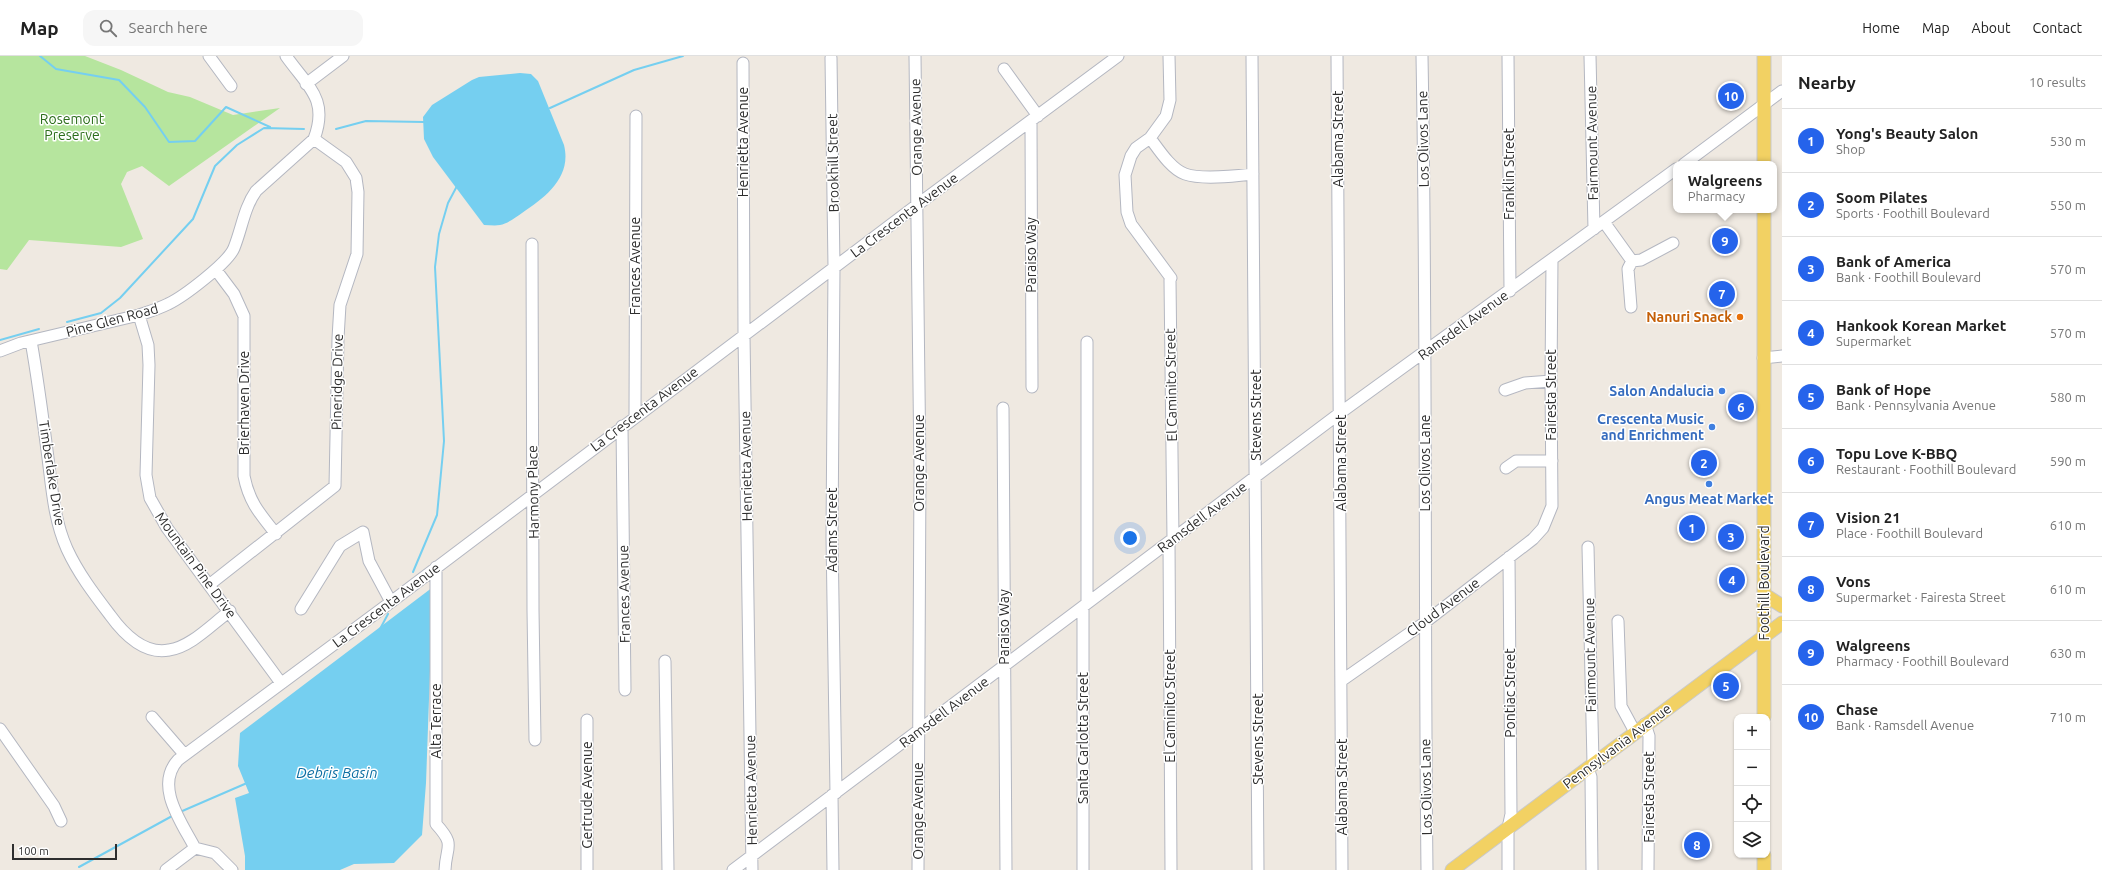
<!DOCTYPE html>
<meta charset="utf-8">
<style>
body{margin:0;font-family:Ubuntu,sans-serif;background:#f6f6f6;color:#222}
.controls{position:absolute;right:12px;bottom:12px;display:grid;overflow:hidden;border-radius:8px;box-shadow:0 1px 3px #0004}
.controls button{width:36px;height:36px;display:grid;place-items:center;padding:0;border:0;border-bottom:1px solid #e0e0e0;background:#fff;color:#222;font:20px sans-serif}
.scale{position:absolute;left:12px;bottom:10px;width:105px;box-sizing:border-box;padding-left:4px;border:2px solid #2e2e2e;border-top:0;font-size:11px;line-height:14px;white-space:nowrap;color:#2e2e2e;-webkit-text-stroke:3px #fff;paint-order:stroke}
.you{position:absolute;left:1130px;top:482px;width:14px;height:14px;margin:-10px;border:3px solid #fff;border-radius:50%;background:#1a73e8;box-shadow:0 0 0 6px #1a73e833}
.badge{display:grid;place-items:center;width:26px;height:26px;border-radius:50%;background:#2563eb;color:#fff;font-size:13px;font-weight:700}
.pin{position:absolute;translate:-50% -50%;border:2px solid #fff;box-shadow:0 1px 4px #0006}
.popup{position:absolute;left:1673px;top:105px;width:104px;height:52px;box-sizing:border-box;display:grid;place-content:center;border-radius:8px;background:#fff;filter:drop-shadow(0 1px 3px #0005);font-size:13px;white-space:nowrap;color:#767676}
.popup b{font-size:15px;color:#222}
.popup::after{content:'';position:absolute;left:50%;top:100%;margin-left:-8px;border:8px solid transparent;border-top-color:#fff}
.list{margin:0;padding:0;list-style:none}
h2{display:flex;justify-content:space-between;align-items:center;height:52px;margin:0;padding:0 16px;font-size:17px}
h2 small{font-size:13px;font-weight:400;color:#767676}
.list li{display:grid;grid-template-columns:26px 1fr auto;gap:12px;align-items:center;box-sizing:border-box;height:64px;padding:0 16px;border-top:1px solid #e0e0e0}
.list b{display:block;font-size:15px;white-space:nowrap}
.list p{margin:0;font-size:13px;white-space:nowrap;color:#767676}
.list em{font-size:13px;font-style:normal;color:#767676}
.icon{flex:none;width:22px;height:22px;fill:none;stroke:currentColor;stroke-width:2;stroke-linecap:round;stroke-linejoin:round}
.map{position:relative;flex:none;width:1782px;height:814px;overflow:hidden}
header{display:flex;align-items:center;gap:24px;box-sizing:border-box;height:56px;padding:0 20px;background:#fff;border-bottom:1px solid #e0e0e0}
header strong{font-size:19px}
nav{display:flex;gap:22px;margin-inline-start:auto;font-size:14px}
.search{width:280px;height:36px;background:#f6f6f6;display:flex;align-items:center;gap:10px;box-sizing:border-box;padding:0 14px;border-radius:12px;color:#767676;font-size:15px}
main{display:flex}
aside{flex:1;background:#fff}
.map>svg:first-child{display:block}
.green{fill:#b6e59e}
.water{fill:#75cff0}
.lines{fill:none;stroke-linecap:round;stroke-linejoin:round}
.stream{stroke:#75cff0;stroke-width:2}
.minor-casing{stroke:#b4b7c1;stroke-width:13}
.major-casing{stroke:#c9c9c9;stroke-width:15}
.minor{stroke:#fff;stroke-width:11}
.major{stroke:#f2d163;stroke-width:13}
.food-dot{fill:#e8710a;stroke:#fff;stroke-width:1.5}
.shop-dot{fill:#3f7fe0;stroke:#fff;stroke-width:1.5}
.labels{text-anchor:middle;stroke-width:3;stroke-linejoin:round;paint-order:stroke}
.park-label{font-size:14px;fill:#2c6e1b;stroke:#fff}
.street-label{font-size:14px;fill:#2e2e2e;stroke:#fff}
.food-label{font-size:14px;font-weight:bold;fill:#c56008;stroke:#fff;text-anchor:end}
.shop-label{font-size:14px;font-weight:bold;fill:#366cbe;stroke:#fff;text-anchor:end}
.water-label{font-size:15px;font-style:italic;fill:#0d6fa3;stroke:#fff}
</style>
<header>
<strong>Map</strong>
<div class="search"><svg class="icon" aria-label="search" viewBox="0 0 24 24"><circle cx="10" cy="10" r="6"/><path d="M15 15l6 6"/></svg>Search here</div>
<nav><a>Home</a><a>Map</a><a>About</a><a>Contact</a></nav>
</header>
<main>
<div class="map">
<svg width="1782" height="814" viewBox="0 0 1782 814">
<rect width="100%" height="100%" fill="#efe9e1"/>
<path class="green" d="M0,0H85L121,14L168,36L190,41L233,59L280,52L169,130L142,110L127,116L121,128L143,183L121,191L29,184L7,214L0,213Z"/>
<path class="water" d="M520,17L531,18L538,25L564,89C572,121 546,141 522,157C516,161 507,168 500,169C495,170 489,169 484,169L433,101L424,83L423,61L432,49L472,24L479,21Z
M433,531L426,727L422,779L394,807L354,808L340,814H245V800L235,742L249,737L238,710L240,677Z"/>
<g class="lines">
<path class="stream" d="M40,0L56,13L119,24L145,51L169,86L195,85L226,51L270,71
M550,52L634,14L683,0
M336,73L366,65L424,66
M67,266L101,257L120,242L193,163L215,110L237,89L264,72L304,73
M0,284L39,273
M413,516L437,459L444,385L435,211L439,178L448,147L457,130
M380,573L388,558
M180,756L247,727
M79,811L174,759"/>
<defs>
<path id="minor" d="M209,0L231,30
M915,0L920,414L918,814
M1169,0L1170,44L1166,60L1150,82L1136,92L1131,100L1125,119L1127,156L1131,168L1171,222
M1252,0L1258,814
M1337,0L1342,814
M1422,0C1427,271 1424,543 1427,814
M1508,0L1510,235
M1590,0L1594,173
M831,2L834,211L832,481L836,737
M743,7L744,279L752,814
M1004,13L1038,60
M306,28L343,0
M1031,66L1032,331
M1150,82C1159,94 1171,113 1185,118C1202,124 1235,120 1253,118
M1684,108L1782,35
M1604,166L1632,205L1628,213L1631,251
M532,188L533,554L535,684
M1632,205L1641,204L1673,187
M216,214L234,238L244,260V420C249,446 260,458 276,478
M1170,224L1173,483
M139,259L148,289L149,309L146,419L150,442L167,472L281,627
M31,285C38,324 43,363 48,402C52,433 54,464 67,493C78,517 94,538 110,559C123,577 143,599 169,594C191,591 212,568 230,555
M1087,286V547
M0,295L21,287L139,259C148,256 158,253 168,248C183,241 228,207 234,192C242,172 244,152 256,135L314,83C329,43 308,31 286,0
M1763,302L1782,300
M1505,334L1525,327L1551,325
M1003,352L1006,814
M635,360L636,60
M622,370L625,634
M1506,412L1516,405H1552
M1169,486L1171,814
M1588,491L1593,707
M436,511V768C456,790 446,789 445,814
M209,529L335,430L338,282L340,249L357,198L358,136L356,122L346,106L314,83
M1083,551V814
M301,553L340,490L363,476L369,505L391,546
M1618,565L1621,650L1635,676
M665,605L668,814
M1341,625L1424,567L1533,483L1543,472L1552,450L1551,325L1552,203
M152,661L184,698
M587,664V814
M1645,668L1649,680L1648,814
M0,673L54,750L61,765
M1588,712L1591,721L1592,814
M832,739L833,814
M166,814L195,792
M232,814L215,797L195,792C182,767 154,730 178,704L391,546L917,149L1118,0
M733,814L1340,357L1676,113
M1508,814V772L1511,758L1509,501"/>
<path id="major" d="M1764,108V0
M1764,154V661
M1765,539L1782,550
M1764,799V814
M1452,814L1782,567"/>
</defs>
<use href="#minor" class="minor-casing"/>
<use href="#major" class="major-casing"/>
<use href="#minor" class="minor"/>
<use href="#major" class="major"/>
</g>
<circle class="food-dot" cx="1740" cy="261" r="4"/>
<g class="shop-dot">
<circle cx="1722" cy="335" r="4"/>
<circle cx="1712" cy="371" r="4"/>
<circle cx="1709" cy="428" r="4"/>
</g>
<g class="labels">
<g class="park-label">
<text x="72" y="68">Rosemont<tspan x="72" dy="16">Preserve</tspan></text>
</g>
<g class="street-label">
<text transform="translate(916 71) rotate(-91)" y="5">Orange Avenue</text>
<text transform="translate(1338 83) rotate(-90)" y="5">Alabama Street</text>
<text transform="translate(1423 83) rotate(-91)" y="5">Los Olivos Lane</text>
<text transform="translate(743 86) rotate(-90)" y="5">Henrietta Avenue</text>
<text transform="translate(1592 87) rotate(-91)" y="5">Fairmount Avenue</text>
<text transform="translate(833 107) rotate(-91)" y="5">Brookhill Street</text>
<text transform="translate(1509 118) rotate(-90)" y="5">Franklin Street</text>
<text transform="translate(904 159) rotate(-37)" y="5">La Crescenta Avenue</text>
<text transform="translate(1031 199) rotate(-90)" y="5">Paraiso Way</text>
<text transform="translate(635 210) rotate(-90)" y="5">Frances Avenue</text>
<text transform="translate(112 264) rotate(-15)" y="5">Pine Glen Road</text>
<text transform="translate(1463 269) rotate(-36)" y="5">Ramsdell Avenue</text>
<text transform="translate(337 326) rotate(-89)" y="5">Pineridge Drive</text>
<text transform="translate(1171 329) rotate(-91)" y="5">El Caminito Street</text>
<text transform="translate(1551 339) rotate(-90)" y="5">Fairesta Street</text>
<text transform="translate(244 347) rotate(-90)" y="5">Brierhaven Drive</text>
<text transform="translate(644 353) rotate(-37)" y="5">La Crescenta Avenue</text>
<text transform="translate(1256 359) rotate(-90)" y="5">Stevens Street</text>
<text transform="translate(919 407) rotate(-90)" y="5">Orange Avenue</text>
<text transform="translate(1341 407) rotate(-90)" y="5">Alabama Street</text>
<text transform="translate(1425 407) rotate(-90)" y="5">Los Olivos Lane</text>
<text transform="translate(746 410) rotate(-91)" y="5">Henrietta Avenue</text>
<text transform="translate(52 417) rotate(81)" y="5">Timberlake Drive</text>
<text transform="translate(533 436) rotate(-91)" y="5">Harmony Place</text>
<text transform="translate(1202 461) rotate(-37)" y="5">Ramsdell Avenue</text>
<text transform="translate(832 474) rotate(-90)" y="5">Adams Street</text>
<text transform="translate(196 509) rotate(54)" y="5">Mountain Pine Drive</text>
<text transform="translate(1764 527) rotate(-90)" y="5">Foothill Boulevard</text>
<text transform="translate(624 538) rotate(-91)" y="5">Frances Avenue</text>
<text transform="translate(386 549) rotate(-37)" y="5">La Crescenta Avenue</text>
<text transform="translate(1443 551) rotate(-37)" y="5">Cloud Avenue</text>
<text transform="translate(1004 571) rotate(-90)" y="5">Paraiso Way</text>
<text transform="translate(1590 599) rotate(-91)" y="5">Fairmount Avenue</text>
<text transform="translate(1510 637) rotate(-90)" y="5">Pontiac Street</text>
<text transform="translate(1170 650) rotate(-90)" y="5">El Caminito Street</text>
<text transform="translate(944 656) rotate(-37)" y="5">Ramsdell Avenue</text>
<text transform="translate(436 665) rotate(-90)" y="5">Alta Terrace</text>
<text transform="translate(1083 682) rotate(-90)" y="5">Santa Carlotta Street</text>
<text transform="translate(1258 683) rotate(-90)" y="5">Stevens Street</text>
<text transform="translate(1617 690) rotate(-37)" y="5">Pennsylvania Avenue</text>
<text transform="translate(1342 731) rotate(-90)" y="5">Alabama Street</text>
<text transform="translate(1426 731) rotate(-91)" y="5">Los Olivos Lane</text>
<text transform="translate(751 734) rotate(-91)" y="5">Henrietta Avenue</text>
<text transform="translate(587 739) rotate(-90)" y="5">Gertrude Avenue</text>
<text transform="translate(1649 741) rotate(-90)" y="5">Fairesta Street</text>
<text transform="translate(918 755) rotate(-90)" y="5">Orange Avenue</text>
</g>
<g class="food-label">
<text x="1732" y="266">Nanuri Snack</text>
</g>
<g class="shop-label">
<text x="1714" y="340">Salon Andalucia</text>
<text x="1704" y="368">Crescenta Music<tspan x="1704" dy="16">and Enrichment</tspan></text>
<text x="1709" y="448" text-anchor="middle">Angus Meat Market</text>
</g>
<g class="water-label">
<text x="337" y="722">Debris Basin</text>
</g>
</g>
</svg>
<div class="controls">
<button>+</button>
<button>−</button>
<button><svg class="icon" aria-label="locate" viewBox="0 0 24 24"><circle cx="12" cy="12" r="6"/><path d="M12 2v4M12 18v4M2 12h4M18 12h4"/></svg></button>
<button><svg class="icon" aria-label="layers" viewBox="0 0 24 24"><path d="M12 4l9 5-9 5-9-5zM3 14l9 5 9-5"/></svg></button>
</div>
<div class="scale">100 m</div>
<div class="you"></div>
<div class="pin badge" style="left:1692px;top:472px">1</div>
<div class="pin badge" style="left:1704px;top:407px">2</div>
<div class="pin badge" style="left:1731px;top:481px">3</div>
<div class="pin badge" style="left:1732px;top:524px">4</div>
<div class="pin badge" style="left:1726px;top:630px">5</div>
<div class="pin badge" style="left:1741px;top:351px">6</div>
<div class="pin badge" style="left:1722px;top:238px">7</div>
<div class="pin badge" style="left:1697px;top:789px">8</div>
<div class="pin badge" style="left:1725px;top:185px">9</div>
<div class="popup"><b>Walgreens</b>Pharmacy</div>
<div class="pin badge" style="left:1731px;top:40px">10</div>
</div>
<aside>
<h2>Nearby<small>10 results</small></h2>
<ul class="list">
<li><span class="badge">1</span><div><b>Yong's Beauty Salon</b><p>Shop</p></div><em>530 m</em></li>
<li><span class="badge">2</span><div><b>Soom Pilates</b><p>Sports · Foothill Boulevard</p></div><em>550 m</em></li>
<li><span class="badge">3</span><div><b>Bank of America</b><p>Bank · Foothill Boulevard</p></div><em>570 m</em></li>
<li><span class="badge">4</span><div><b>Hankook Korean Market</b><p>Supermarket</p></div><em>570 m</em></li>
<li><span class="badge">5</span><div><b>Bank of Hope</b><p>Bank · Pennsylvania Avenue</p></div><em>580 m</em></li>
<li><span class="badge">6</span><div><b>Topu Love K-BBQ</b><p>Restaurant · Foothill Boulevard</p></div><em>590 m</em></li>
<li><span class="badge">7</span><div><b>Vision 21</b><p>Place · Foothill Boulevard</p></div><em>610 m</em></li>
<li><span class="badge">8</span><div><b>Vons</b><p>Supermarket · Fairesta Street</p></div><em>610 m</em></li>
<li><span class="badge">9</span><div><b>Walgreens</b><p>Pharmacy · Foothill Boulevard</p></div><em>630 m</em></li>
<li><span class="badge">10</span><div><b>Chase</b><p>Bank · Ramsdell Avenue</p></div><em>710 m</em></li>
</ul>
</aside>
</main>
